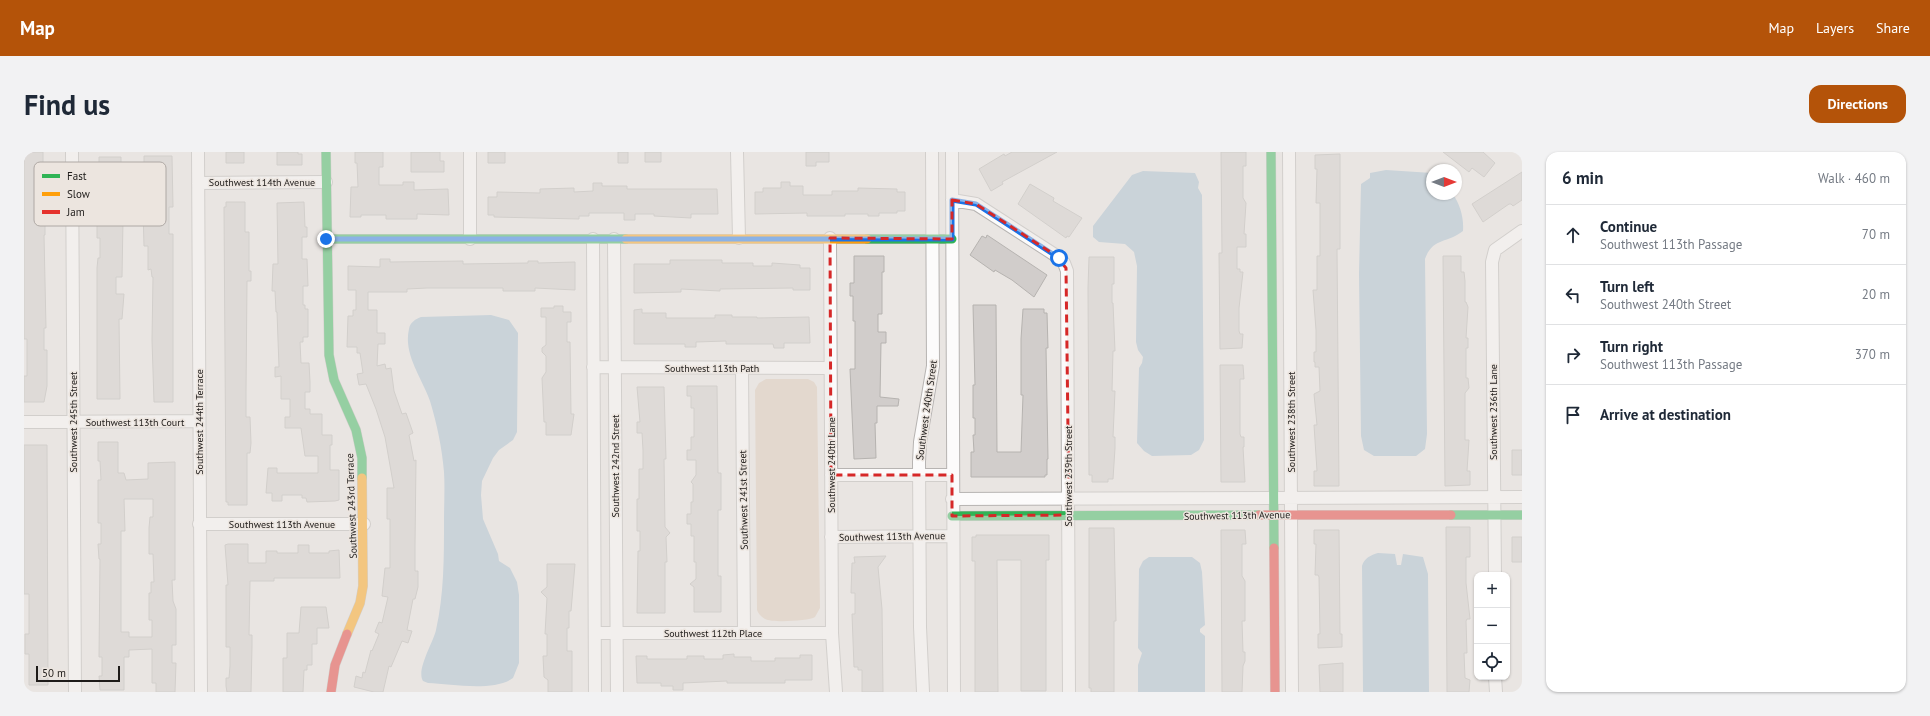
<!DOCTYPE html>
<meta charset="utf-8">
<style>
body{margin:0;font-family:"PT Sans",sans-serif;background:#f2f2f3;color:#1f2937}
.controls{position:absolute;right:12px;bottom:12px;display:grid;overflow:hidden;border-radius:8px;box-shadow:0 1px 3px #0004}
.controls button{width:36px;height:36px;display:grid;place-items:center;padding:0;border:0;border-bottom:1px solid #e0e1e3;background:#fff;color:#1f2937;font:20px sans-serif}
.compass{position:absolute;left:1402px;top:12px;width:36px;height:36px;border-radius:50%;background:#fff;box-shadow:0 1px 3px #0004;rotate:90deg}
.scale{position:absolute;left:12px;bottom:10px;width:84px;box-sizing:border-box;padding-left:4px;border:2px solid #1e1b19;border-top:0;font-size:11px;line-height:14px;white-space:nowrap;color:#1e1b19;-webkit-text-stroke:3px #ece5df;paint-order:stroke}
.stop{position:absolute;width:12px;height:12px;margin:-9px;border:3px solid #1a73e8;border-radius:50%;background:#fff}
.stop.end{background:#1a73e8;border-color:#fff;box-shadow:0 1px 4px #0008}
.list{margin:0;padding:0;list-style:none}
h2{display:flex;justify-content:space-between;align-items:center;height:52px;margin:0;padding:0 16px;font-size:17px}
h2 small{font-size:13px;font-weight:400;color:#747a83}
.list li{display:grid;grid-template-columns:26px 1fr auto;gap:12px;align-items:center;box-sizing:border-box;height:60px;padding:0 16px;border-top:1px solid #e0e1e3}
.list b{display:block;font-size:15px;white-space:nowrap}
.list p{margin:0;font-size:13px;white-space:nowrap;color:#747a83}
.list em{font-size:13px;font-style:normal;color:#747a83}
.icon{flex:none;width:22px;height:22px;fill:none;stroke:currentColor;stroke-width:2;stroke-linecap:round;stroke-linejoin:round}
.map{position:relative;flex:none;width:1498px;height:540px;overflow:hidden;border-radius:12px}
header{display:flex;align-items:center;gap:24px;box-sizing:border-box;height:56px;padding:0 20px;background:#b45309;color:#fff}
header strong{font-size:19px}
nav{display:flex;gap:22px;margin-inline-start:auto;font-size:14px}
.intro{display:flex;align-items:center;justify-content:space-between;box-sizing:border-box;height:96px;padding:0 24px}
h1{margin:0;font-size:28px}
.button{padding:10px 18px;border-radius:12px;background:#b45309;color:#fff;font-size:14px;font-weight:700}
main{display:flex;gap:24px;padding:0 24px}
aside{flex:1;background:#fff;border-radius:12px;box-shadow:0 1px 3px #0004}
.map>svg:first-child{display:block}
.green{fill:#dcc8b7}
.water{fill:#a4bccf}
.building{fill:#d1cdcb;stroke:#b6b3b0;fill-rule:evenodd}
.lines{fill:none;stroke-linecap:round;stroke-linejoin:round}
.street-casing{stroke:#b7b4b2;stroke-width:14}
.fast-casing{stroke:#b7b4b2;stroke-width:10}
.slow-casing{stroke:#b7b4b2;stroke-width:10}
.jam-casing{stroke:#b7b4b2;stroke-width:10}
.street{stroke:#fcfbfb;stroke-width:12}
.fast{stroke:#30b455;stroke-width:9}
.slow{stroke:#ff9f0a;stroke-width:9}
.jam{stroke:#e5322d;stroke-width:9}
.route{stroke:#1a73e8;stroke-width:5}
.marked{fill:none;stroke:#d62828;stroke-width:3;stroke-dasharray:8 5;stroke-linejoin:round}
.labels{text-anchor:middle;stroke-width:3;stroke-linejoin:round;paint-order:stroke}
.street-label{font-size:10px;fill:#1e1b19;stroke:#ece5df}
.key{fill:#ece5df;stroke:#aea8a4;stroke-width:1}
.key-label{font-size:11px;fill:#1e1b19}
</style>
<header>
<strong>Map</strong>
<nav><a>Map</a><a>Layers</a><a>Share</a></nav>
</header>
<div class="intro"><h1>Find us</h1><a class="button">Directions</a></div>
<main>
<div class="map">
<svg width="1498" height="540" viewBox="0 0 1498 540">
<rect width="100%" height="100%" fill="#e9e5e2"/>
<path class="green" d="M742,227H784L790,230L793,235L796,456L791,465C785,469 748,471 741,467C737,465 734,461 733,458L731,238L735,231Z"/>
<path class="water" d="M1362,18L1408,21V42H1429C1436,53 1440,65 1439,79C1423,92 1409,85 1401,107L1403,282L1401,297L1392,304H1350L1340,298L1337,284L1335,122L1337,32L1346,26V21Z
M1119,19L1171,21L1175,30L1174,36L1178,43L1180,288L1175,298L1167,303L1128,304L1120,299L1113,291L1115,216L1118,211L1119,205L1114,198L1112,190L1113,114L1110,100L1101,92L1075,90L1069,85V74L1108,23Z
M467,163L485,168L494,181L493,280L489,288L475,298L469,306L458,329L457,343L459,367L474,402L475,409L486,416L493,430L495,443V511L489,526C470,540 427,532 404,531L399,529C392,518 409,491 412,478C420,442 420,406 420,369C420,353 421,336 420,320C418,296 413,272 406,249C398,226 379,202 385,177C386,170 392,167 397,165Z
M1354,401L1371,402L1373,413H1377L1379,402L1399,405L1404,422L1405,540H1339L1338,414C1340,406 1347,403 1354,401Z
M1125,405H1168L1176,411L1178,420L1181,473L1176,477V480L1181,484V540H1114V513L1118,501L1114,496L1115,417L1119,409Z"/>
<path class="building" d="M0,0H19V11H21V83H20L22,176H20V198H23V234L20,250H0V224H3V187H0Z
M202,0H220V11H202Z
M253,0H274V2H278V13H253Z
M331,0H359V15H355V33H379V30H390V38L424,37L425,63L393,62V67H362V63H337V65H326L327,35H334L333,11H331Z
M387,0H416V9H420V20H387Z
M464,0H481V11H464Z
M594,0H604V11H594Z
M621,0H637V10H621Z
M782,0H805V10H792V14H782Z
M988,0H1033L978,30L979,32L967,39L955,17L980,2L981,4Z
M1197,0H1222V14H1219V46L1222,51L1220,82H1222V95H1213V117H1216V120H1219L1215,156V179L1216,182H1219L1218,196L1196,197L1195,101H1198Z
M1419,0H1459L1471,11L1460,25L1448,16L1445,20Z
M1316,2V97H1313L1315,334H1290V319H1293L1290,273H1293L1290,242L1296,239L1295,215H1291V210H1290V200H1292V178L1289,138H1293V104H1296V51H1292L1293,17H1291V3Z
M120,4H148L149,55H145V82H149V250H130L128,188L129,125H128L127,117L124,118V94H120L119,58H125V30H120Z
M75,5H97V11H100V30H97V40H94V68H99L98,125H92V142H100L98,167H95L96,247H73V116L74,106H76V86H73V11H75Z
M1498,20V48L1489,54L1487,52H1485L1459,70L1448,52Z
M757,30H766V34H779V43H808V39H834V36L873,37V40H881V59H873V61H855V64H844V62H821V64H783V61L731,62V40H739V36H757Z
M569,31H578V34H603V37H693L694,62H667V66L630,64V62H611V68H600V61H565V64H555V67L470,65V63H464V45H473V40L516,41V37L550,36V40L569,39Z
M1006,32L1030,46L1029,49L1058,66L1045,85L1043,84L1042,86L994,52Z
M202,50H221V80H225V119H227V129H223L222,239V265H226L227,291L226,301H223V353H204V350H202L200,55H202Z
M280,50L281,75H283V85H278V107H283L284,134H279V153H281V157H284V185H279V190H276L277,211H285L286,230V240H281V257H286V262H298V283H308V293H306V318H315V348L311,349L283,350L282,346H278V343H258V349H248V341H242L244,316H253V321H294V304H281L277,276H261V265H266V247H257V224L251,225V215H255L253,160H252L251,139H248L249,112H254L253,51Z
M963,83L1023,123L1010,145L988,128L971,118L970,120L946,103L958,84L962,86Z
M830,104H860V120H858V162H854V180H862V191H857L856,245L875,247L874,254H853V271H851L852,306L830,307L826,217H831V169H829V144H826V131H830Z
M1419,104H1437V120H1440L1441,129V150H1442L1444,155L1442,186H1444V196H1442V226H1444L1445,236L1441,241V288H1445L1443,319H1446V333L1421,334Z
M1065,105H1090V132H1088V151H1089L1091,199H1089L1088,239H1091L1089,285H1091V296L1089,327H1084V330H1068V323H1065L1064,136Z
M356,107H366V110L439,109V112L504,111V109H514V111L551,110V138L511,136V139H479V136H403L383,137V140H344V158H353V181H361V192H354L353,214L361,212L362,217L367,216L370,239L378,262L382,261L389,281L385,283L390,309L392,308L391,393V419H394V435L391,447H389L383,478L388,479L384,491L378,489L367,515L365,514L359,540H350L330,535L332,524L338,526L339,520L341,521L347,498L348,499L355,482L351,480L355,470L358,471L364,445L358,444L361,416H366V367H363V336H370L361,285L352,257L342,232L335,233L333,222L339,221L336,201H333V195H323L324,164H329V158H332V138H324V114L356,115Z
M646,108H698V111H729V114H748V111L776,113V116H786V138H769V136L696,137V139L657,137V140L610,141V112H646Z
M949,153H972L973,300H997L999,243H997V187L999,157H1020V161H1023L1024,196H1022L1024,307H1023V323H1021V325H947V300H950L949,283H951V266H949V233H951Z
M530,154H539V160H547V170H543V190H546L547,262H550L547,283H522V270H520L518,226L522,220V204L518,200V196L522,193V165H517V156H530Z
M618,157V161H642V166H691V163H708V165H733V166L785,165L786,191H760V196H750L749,192H702V189L672,190V195H661V192H610V158Z
M1196,213H1219L1220,227H1216V282L1217,285H1220V295H1219L1221,330H1197Z
M663,234H693L694,321H697V358H694V424H697V460H670V435L666,432L672,427V410H670V384H667V372H663V362H667V350H669V332L667,330L672,323V308H663V298H667V285H670V256H667V244H663Z
M613,235H640L642,307H640L641,375L646,381L642,385L643,410H641V461H613L614,399H616V379H613V347H615V317H619V298L618,281H613V270H616Z
M74,290H94V321H100L102,328L124,327V311L151,310V428H148L149,449L152,457V493H148V511H152L151,540H132V531H128V497L105,498V505H100V538H76L75,524H78V505H75L76,407H75L74,392H77V371H74V328H77L76,309H74ZM100,347H129V365H126L125,376V402H129L130,430H127V441H125V468H128V485H105V480H97V379H101Z
M0,293H23L24,533H5V502H1V482H5V442H0Z
M1488,298H1498V323H1488Z
M1422,375H1446V405H1442V431L1446,467H1443L1442,469L1443,501H1440L1441,526L1446,528L1445,540H1423Z
M1065,376H1090L1092,469H1090V540H1067V536H1065Z
M1197,378H1221L1222,392H1218V424L1221,429V469H1218L1219,500H1221V509L1219,514L1218,540H1198Z
M1290,378H1315L1316,482H1318V495L1294,496V482H1296L1295,425L1294,423H1291L1292,392H1290Z
M952,383H1025V408H1022V539H997V408H973L974,540H951V409H948V385H952Z
M1488,385H1498V410H1488Z
M204,392H224V411H242V399H253V401H274V393H285V401H305V399L315,398L316,426H250V429H226L225,483H228V494L227,540H203L202,534V526H205L206,514V495H202V433H204L201,393Z
M862,404L854,415L858,457L859,540H838V518H834V515H830L828,462H831V441H827L828,411H831L830,405Z
M523,412H551L547,459H545V476H543V499H548V540H524V528L520,525L519,504H523V482H521L523,446L517,440L523,435Z
M277,455H302L305,476H293V492H288V513H283V518H280L279,540H259V506H263V481H275Z
M710,502V505H727V509H751V506H776V503H788V528H761V531H703V529L659,531V538H649V534H637V531H613L612,504H623V507H663V504H680V507H699V503Z
M1319,511V540H1296L1295,513Z"/>
<g class="lines">
<defs>
<path id="street" d="M48,0L51,540
M174,0L177,540
M446,0V87
M713,0L715,86
M928,0L930,540
M1265,0L1268,540
M174,31L302,30
M928,48L952,52L1031,103L1040,111L1043,119L1045,540
M806,86L808,481L812,540
M569,87L571,540
M590,87L593,540
M569,215L806,216
M718,216L720,481
M0,270L175,269
M807,323H928
M928,347L1498,345
M175,372H340
M807,385L929,384
M1471,423L1468,110L1471,98L1498,79
M571,481H808
M1471,525L1472,540
M899,540L896,475L895,310L896,290L909,214L908,0"/>
<path id="fast" d="M302,0L305,203L310,228L332,278L338,306V326
M1247,0L1250,396
M303,87H602
M843,87H928
M1427,363H1498
M928,364L1235,363"/>
<path id="slow" d="M602,87H843
M323,482L336,451L339,434L338,326"/>
<path id="jam" d="M1235,363H1427
M1250,396L1251,540
M307,540L311,513L323,482"/>
</defs>
<use href="#street" class="street-casing"/>
<use href="#fast" class="fast-casing"/>
<use href="#slow" class="slow-casing"/>
<use href="#jam" class="jam-casing"/>
<use href="#street" class="street"/>
<use href="#fast" class="fast"/>
<use href="#slow" class="slow"/>
<use href="#jam" class="jam"/>
</g>
<g class="lines">
<path class="route" d="M302,87H928V48L952,52L1035,106"/>
</g>
<path d="M0 0H1498V540H0ZM928,48L952,52L1031,103L1042,116L1045,363L928,364V323H807L806,86L928,87Z" fill="#e9e5e2" fill-opacity=".55" fill-rule="evenodd"/>
<path class="marked" d="M928,48L952,52L1031,103L1042,116L1045,363L928,364V323H807L806,86L928,87Z"/>
<g class="labels">
<g class="street-label">
<text x="238" y="34">Southwest 114th Avenue</text>
<text x="688" y="220">Southwest 113th Path</text>
<text transform="translate(902 258) rotate(-82)" y="4">Southwest 240th Street</text>
<text transform="translate(1469 260) rotate(-90)" y="4">Southwest 236th Lane</text>
<text transform="translate(49 270) rotate(-90)" y="4">Southwest 245th Street</text>
<text x="111" y="274">Southwest 113th Court</text>
<text transform="translate(175 270) rotate(-90)" y="4">Southwest 244th Terrace</text>
<text transform="translate(1267 270) rotate(-90)" y="4">Southwest 238th Street</text>
<text transform="translate(807 313) rotate(-90)" y="4">Southwest 240th Lane</text>
<text transform="translate(591 314) rotate(-90)" y="4">Southwest 242nd Street</text>
<text transform="translate(1044 324) rotate(-90)" y="4">Southwest 239th Street</text>
<text transform="translate(719 348) rotate(-91)" y="4">Southwest 241st Street</text>
<text transform="translate(327 354) rotate(-92)" y="4">Southwest 243rd Terrace</text>
<text transform="translate(1213 363) rotate(-1)" y="4">Southwest 113th Avenue</text>
<text x="258" y="376">Southwest 113th Avenue</text>
<text transform="translate(868 384) rotate(-1)" y="4">Southwest 113th Avenue</text>
<text x="689" y="485">Southwest 112th Place</text>
</g>
</g>
<rect x="10" y="10" width="132" height="64" rx="6" class="key"/>
<rect x="18" y="22" width="18" height="4" fill="#30b455"/>
<rect x="18" y="40" width="18" height="4" fill="#ff9f0a"/>
<rect x="18" y="58" width="18" height="4" fill="#e5322d"/>
<g class="key-label">
<text x="43" y="28">Fast</text>
<text x="43" y="46">Slow</text>
<text x="43" y="64">Jam</text>
</g>
</svg>
<div class="controls">
<button>+</button>
<button>−</button>
<button><svg class="icon" aria-label="locate" viewBox="0 0 24 24"><circle cx="12" cy="12" r="6"/><path d="M12 2v4M12 18v4M2 12h4M18 12h4"/></svg></button>
</div>
<svg class="compass" viewBox="-18 -18 36 36"><path d="M0-13l5 13h-10z" fill="#e53935"/><path d="M0 13l5-13h-10z" fill="#747a83"/></svg>
<div class="scale">50 m</div>
<div class="stop" style="left:1035px;top:106px"></div>
<div class="stop end" style="left:302px;top:87px"></div>
</div>
<aside>
<h2>6 min<small>Walk · 460 m</small></h2>
<ul class="list">
<li><svg class="icon" aria-label="ahead" viewBox="0 0 24 24"><path d="M12 20V5M6 11l6-6 6 6"/></svg><div><b>Continue</b><p>Southwest 113th Passage</p></div><em>70 m</em></li>
<li><svg class="icon" aria-label="left" viewBox="0 0 24 24"><path d="M17 20v-9H6M10 6l-5 5 5 5"/></svg><div><b>Turn left</b><p>Southwest 240th Street</p></div><em>20 m</em></li>
<li><svg class="icon" aria-label="right" viewBox="0 0 24 24"><path d="M7 20v-9h11M14 6l5 5-5 5"/></svg><div><b>Turn right</b><p>Southwest 113th Passage</p></div><em>370 m</em></li>
<li><svg class="icon" aria-label="arrive" viewBox="0 0 24 24"><path d="M6 21V4h12l-3 4 3 4H6"/></svg><div><b>Arrive at destination</b></div></li>
</ul>
</aside>
</main>
